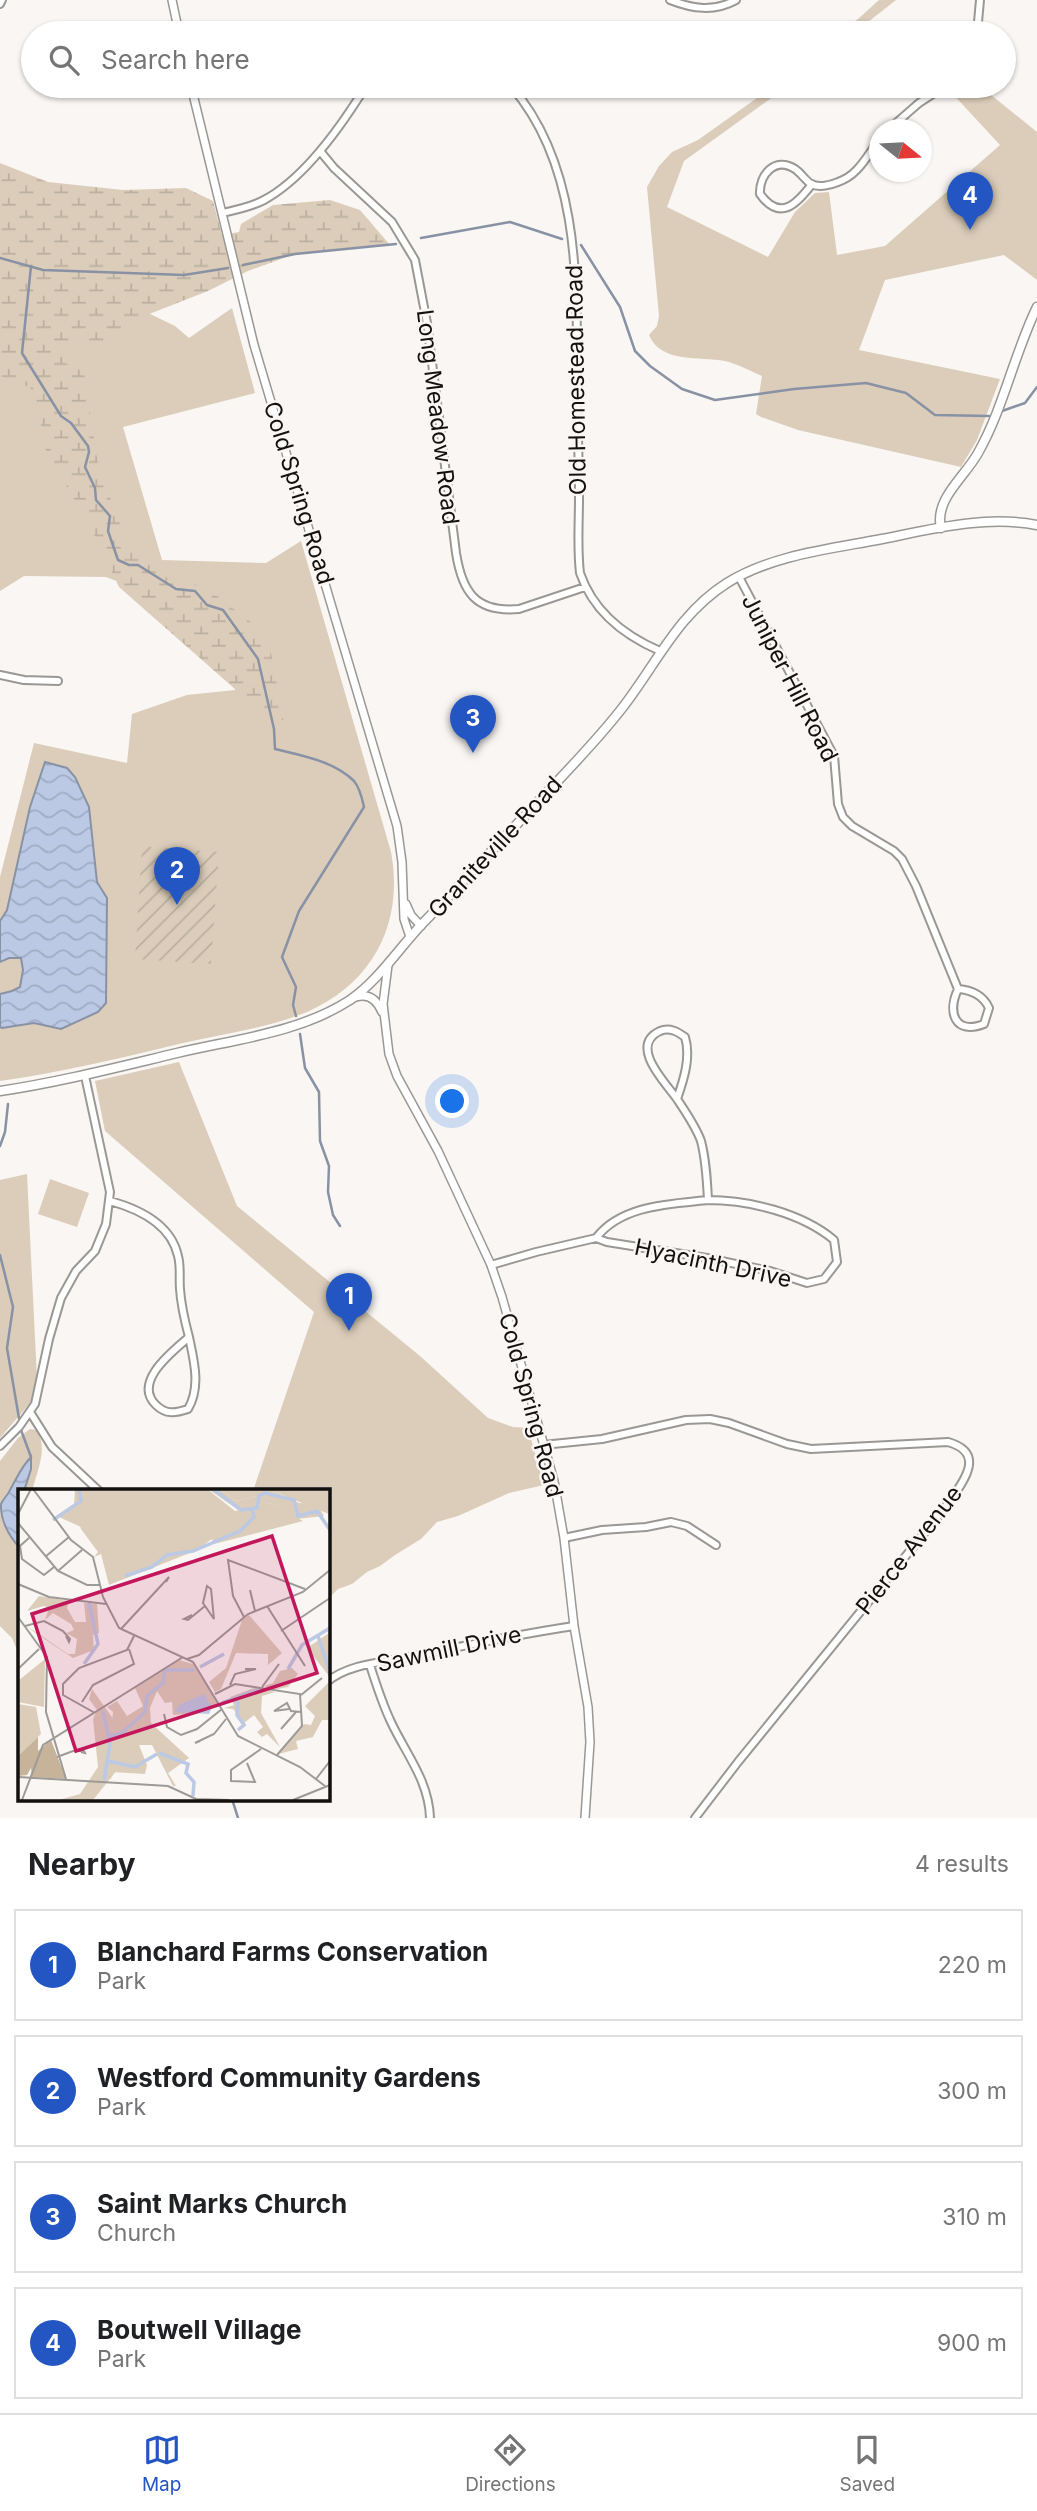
<!DOCTYPE html>
<style>
body{margin:0;font-family:Inter,sans-serif;background:#f6f6f6;color:#202124}
.compass{position:absolute;left:869px;top:119px;width:63px;height:63px;border-radius:50%;background:#fff;box-shadow:0 2px 5px #0004;rotate:108deg}
.you{position:absolute;left:453px;top:1102px;width:24px;height:24px;margin:-18px;border:5px solid #fff;border-radius:50%;background:#1a73e8;box-shadow:0 0 0 10px #1a73e833}
.badge{display:grid;place-items:center;width:46px;height:46px;border-radius:50%;background:#2456c3;color:#fff;font-size:23px;font-weight:700}
.pin{position:absolute;translate:-50% -58px;filter:drop-shadow(0 2px 4px #0008)}
.pin::after{content:'';position:absolute;top:37px;width:24px;height:21px;background:inherit;clip-path:polygon(0 0,100% 0,50% 100%)}
.list{margin:0;padding:0;list-style:none}
h2{display:flex;justify-content:space-between;align-items:center;height:91px;margin:0;padding:0 28px;font-size:30px}
h2 small{font-size:23px;font-weight:400;color:#757577}
.list li{display:grid;grid-template-columns:46px 1fr auto;gap:21px;align-items:center;box-sizing:border-box;height:112px;margin:0 14px 14px;padding:0 14px;border:2px solid #e0e0e0;border-radius:0px}
.list b{display:block;font-size:26px;white-space:nowrap}
.list p{margin:0;font-size:23px;white-space:nowrap;color:#757577}
.list em{font-size:23px;font-style:normal;color:#757577}
.icon{flex:none;width:38px;height:38px;fill:none;stroke:currentColor;stroke-width:2;stroke-linecap:round;stroke-linejoin:round}
.map{position:relative;flex:none;width:1037px;height:1818px;overflow:hidden}
.search{position:absolute;background:#fff;box-shadow:0 2px 5px #0004;left:21px;right:21px;top:21px;height:77px;display:flex;align-items:center;gap:18px;box-sizing:border-box;padding:0 24px;border-radius:38px;color:#757577;font-size:26px}
.sheet{height:595px;background:#fff}
nav{display:flex;justify-content:space-around;align-items:center;box-sizing:border-box;height:98px;border-top:2px solid #e0e0e0;background:#fff;font-size:19px;color:#757577}
nav a{display:grid;justify-items:center;gap:4px}
nav .on{color:#2456c3}
.map>svg:first-child{display:block}
.green{fill:#dbcdba}
.wetland{fill:url(#wetland-marsh)}
.garden{fill:url(#garden-furrows)}
.water{fill:url(#water-waves);stroke:#8892a4;stroke-width:2}
.lines{fill:none;stroke-linecap:round;stroke-linejoin:round}
.stream{stroke:#8892a4;stroke-width:2.5}
.minor-casing{stroke:#9a9895;stroke-width:10}
.tertiary-casing{stroke:#9a9895;stroke-width:10}
.secondary-casing{stroke:#9a9895;stroke-width:11}
.minor{stroke:#fff;stroke-width:6}
.tertiary{stroke:#fff;stroke-width:7}
.secondary{stroke:#fff;stroke-width:8}
.labels{text-anchor:middle;stroke-width:5;stroke-linejoin:round;paint-order:stroke}
.street-label{font-size:23px;fill:#121110;stroke:#f9f6f3}
.inset-river{fill:none;stroke:#bbc9e4;stroke-width:3.5}
.inset-road{fill:none;stroke:#9d9a98;stroke-width:2}
.view{fill:#c2185b;fill-opacity:0.15;stroke:#c2185b;stroke-width:3.5}
.inset-edge{fill:none;stroke:#121110;stroke-width:3.5}
</style>
<div class="map">
<svg width="1037" height="1818" viewBox="0 0 1037 1818">
<defs>
<pattern id="wetland-marsh" width="20" height="14" patternUnits="userSpaceOnUse" patternTransform="scale(1.75)"><rect width="20" height="14" fill="#dbcdba"/><path d="M1 5h8M5 5V1M11 12h8M15 12V8" fill="none" stroke="#bbaf9f"/></pattern>
<pattern id="garden-furrows" width="10" height="10" patternUnits="userSpaceOnUse" patternTransform="scale(1.75)"><rect width="10" height="10" fill="#dbcdba"/><path d="M-1 1l2-2M0 10L10 0M9 11l2-2" fill="none" stroke="#bbaf9f"/></pattern>
<pattern id="water-waves" width="16" height="10" patternUnits="userSpaceOnUse" patternTransform="scale(1.75)"><rect width="16" height="10" fill="#bbc9e4"/><path d="M0 5q4-4 8 0t8 0" fill="none" stroke="#a0acc3"/></pattern>
</defs>
<rect width="100%" height="100%" fill="#f9f6f3"/>
<path class="green" d="M879,0H896L854,33H838L858,19Z
M774,86H788L684,161L667,207L768,257L795,212L815,193L829,192L837,255L885,246L1000,145L950,91L955,86H980L1037,132V280L1004,255L885,280L859,350L1000,379L977,440L961,467L798,430L761,417L756,414L762,376C750,371 738,364 725,361C700,356 661,364 649,335L657,326L659,316L647,187L659,166L672,152L698,140Z
M0,182L115,297L175,326L189,338L232,308L255,393L123,427L162,560L266,563L301,541L391,852C404,922 374,983 307,1012C268,1028 223,1034 183,1043C122,1058 62,1072 0,1081V877L34,743L127,763L132,714L187,695L235,690L233,625L106,577L24,576L0,591Z
M179,1062L237,1206L420,1356L488,1418L513,1427L528,1428L544,1485L509,1493L458,1516L437,1522L421,1539L395,1555L380,1566L367,1572L352,1584L338,1589L327,1600V1491H253L314,1312L105,1131L95,1081Z
M27,1174L37,1379L31,1402L0,1438V1180Z
M50,1179L89,1193L77,1227L38,1214Z
M30,1429L36,1430C49,1447 37,1471 32,1491H19V1655L12,1638L0,1626V1461L18,1438Z"/>
<path class="wetland" d="M0,163L48,182L123,190L186,188L213,201L222,235L239,232L241,224L273,205L330,200L360,210L390,245L295,254L248,271L208,291L134,320L104,341L68,346L65,363L84,372L98,465L126,540L158,572L208,589L252,623L271,653L286,734L119,587L89,524L46,452L44,436L31,388L0,376Z"/>
<path class="garden" d="M142,846L219,852L211,964L135,959Z"/>
<path class="water" d="M45,762L67,768L75,777L89,807L97,882L107,898L106,1003L98,1012L61,1029L34,1023L2,1028L0,1027V994L12,991L20,987L23,970L21,958H9L0,962V921L7,910L30,807Z
M31,1457V1469L24,1491H19V1547C9,1536 0,1520 1,1504C3,1499 8,1495 10,1490C17,1478 21,1467 31,1457Z"/>
<g class="lines">
<path class="stream" d="M421,238L510,222L562,239
M581,245L620,307L635,351L650,366L682,389L715,400L794,389L866,383L906,393L935,415L989,416
M0,258L43,270L184,275L228,268
M243,265L295,254L396,244
M31,266L22,353L61,416L71,423L88,446L89,452L85,467L95,488L96,500L110,516L108,531L118,560L129,565H138L176,589L195,591L207,605L223,610L258,659L274,729L275,749C300,755 334,761 354,781C360,788 362,798 364,807L299,911L282,957L296,987L293,1005L296,1016
M1002,411L1025,403L1037,387
M300,1034L305,1068L319,1092L320,1141L329,1166L328,1192L333,1215L340,1226
M0,1146L5,1132L8,1104
M0,1255L13,1307L7,1348L21,1430L31,1457
M232,1799L238,1818"/>
<defs>
<path id="minor" d="M670,0C693,9 714,12 736,0
M0,4L2,0
M409,33C425,24 441,25 457,33
M977,33L980,0
M511,86C579,164 577,278 577,375C577,416 579,457 579,498C579,523 577,548 580,573C593,611 623,635 660,651
M888,130L919,103L945,86
M320,151L334,168L392,222L415,260L427,323L456,553C462,591 475,613 519,609L585,587
M812,184C797,204 780,222 760,194C759,175 775,156 795,169C801,173 805,180 811,184C819,188 831,185 838,182C859,175 867,155 880,139
M222,213C236,210 251,207 264,200C305,178 342,125 366,86
M739,577L834,756L838,804L843,817L852,826L894,851L902,859L916,886L958,989C972,990 983,995 989,1008L984,1024C955,1035 947,1013 958,989
M0,675L24,680L58,681
M677,1099C684,1079 691,1057 685,1037C678,1032 670,1027 660,1031C628,1046 666,1083 677,1099C685,1111 696,1127 701,1141C706,1160 707,1180 708,1200
M708,1200C749,1200 802,1213 834,1240L837,1262L824,1279L807,1283L770,1271L707,1258L607,1242L596,1238C621,1205 670,1204 708,1200Z
M110,1201C139,1209 171,1224 178,1256C181,1267 179,1278 180,1289C181,1305 185,1322 189,1337C173,1351 132,1382 156,1405C166,1415 176,1413 188,1409C201,1387 194,1361 189,1337
M491,1265L536,1252L596,1238
M30,1412L52,1447L99,1491
M543,1445L602,1439L686,1420L710,1419L729,1423L787,1444L811,1449L948,1442C990,1454 959,1487 944,1509L738,1762L695,1818
M0,1446L19,1427L35,1404L49,1339L61,1298L76,1271L95,1251L106,1224L110,1192L85,1076
M564,1538L602,1530L646,1527L671,1522L687,1526L716,1545
M370,1665C376,1684 382,1703 391,1722C406,1754 429,1781 430,1818
M327,1682C349,1663 387,1662 414,1656C467,1645 520,1634 574,1626"/>
<path id="tertiary" d="M172,0L179,33
M191,86L254,345L397,826L402,862L404,919L410,937
M406,904L411,915L421,926
M388,965L383,1004L389,1054L397,1076L438,1151L491,1265L502,1297L554,1481L564,1538L574,1626L588,1707L590,1742L585,1818
M356,997C369,993 377,1000 382,1012"/>
<path id="secondary" d="M941,528C934,499 965,477 978,453C1004,407 1014,354 1037,307
M0,1091C60,1082 118,1067 177,1053C236,1039 299,1033 350,1000C379,980 399,948 423,923C461,884 498,844 535,805C565,773 596,742 623,707C657,663 678,614 727,583C772,555 830,549 882,539C932,529 986,515 1037,525"/>
</defs>
<use href="#minor" class="minor-casing"/>
<use href="#tertiary" class="tertiary-casing"/>
<use href="#secondary" class="secondary-casing"/>
<use href="#minor" class="minor"/>
<use href="#tertiary" class="tertiary"/>
<use href="#secondary" class="secondary"/>
</g>
<g class="labels">
<g class="street-label">
<text transform="translate(576 380) rotate(-91)" y="8">Old Homestead Road</text>
<text transform="translate(438 417) rotate(83)" y="8">Long Meadow Road</text>
<text transform="translate(299 493) rotate(73)" y="8">Cold Spring Road</text>
<text transform="translate(790 678) rotate(63)" y="8">Juniper Hill Road</text>
<text transform="translate(495 847) rotate(-47)" y="8">Graniteville Road</text>
<text transform="translate(713 1263) rotate(12)" y="8">Hyacinth Drive</text>
<text transform="translate(531 1405) rotate(75)" y="8">Cold Spring Road</text>
<text transform="translate(909 1550) rotate(-52)" y="8">Pierce Avenue</text>
<text transform="translate(449 1649) rotate(-12)" y="8">Sawmill Drive</text>
</g>
</g>
<g transform="translate(18 1489)">
<rect width="312" height="312" fill="#f9f6f3"/>
<path d="M57,0H189L217,22L253,14L285,32L196,55L194,50L177,62L91,96L83,65L76,68L80,63L63,40L56,17ZM201,0H311V25L257,3L218,12ZM21,107L51,112L49,119L57,133H68L66,114L79,115L81,144L75,146L76,161L55,169L16,143L9,137L50,165H57L59,150L48,144L56,141L53,135L35,124L27,131L31,119L26,117L9,122ZM231,126L264,164L250,176V165L218,164L203,200L197,203L191,193L208,179L224,131ZM311,144V187L289,159ZM161,171L175,175L201,216L186,224L155,226L154,213L147,214L139,202L131,205L133,234L171,269L150,284L158,297H155L134,256H121L129,276L127,285L94,283L93,290L88,289L95,223L89,218L99,212L109,227L125,217L117,199ZM274,179L280,185L270,198L255,201L246,197L255,194L262,182ZM311,193V231H304L295,248L278,252L280,260L260,265L286,235L293,236L297,227L287,217ZM239,198L257,203L244,207L243,224L262,258L249,245L244,248L239,243L245,238L236,226L226,234L215,220L206,219L216,216L212,208ZM0,215L18,218L23,245L0,267Z" fill="#dbcdba"/>
<path d="M20,248V262L33,251L48,290L14,288L13,279L9,286L0,287V267Z" fill="#c6b39a"/>
<path d="M56,0H93L69,8L85,18L76,25L72,42L41,28L60,12ZM190,0H201L218,12L257,3L281,14L299,15L306,27L279,30L253,14L222,22ZM143,193L131,221L108,242L106,272L116,277L125,268L124,274L117,280L99,281L75,311H41L62,305L80,278L75,230L79,221L71,210L74,200L101,238L124,222L130,202Z" fill="#dbcdba"/>
<path d="M27,170L26,218L0,213V192Z" fill="#dbcdba"/>
<path d="M186,205L194,218L191,225L157,223L161,216Z" fill="#bbc9e4"/>
<path class="inset-river" d="M195,0L223,21L239,19L241,7L247,4L276,11L280,27L299,22L312,41M35,31L63,12L61,0M107,87L134,78L149,66L175,62L222,42L236,28L234,20M300,147L312,183M66,175L80,155L71,114M182,178L206,165M270,180L284,156L312,139M204,214L242,200M85,222L92,255L86,291M220,241L226,236L219,226L220,212M92,247L104,244L127,223L129,207L145,194L147,181H176M141,264L170,275L168,284L176,293L175,307M90,272L117,278L139,265"/>
<path class="inset-road" d="M15,0L53,51L75,68L85,108L101,139L175,173L220,247L282,278L307,297M0,25L13,0M0,34L40,82L69,96H82M11,49L2,57L4,70L26,86L36,78M27,68L51,48M40,82L64,61M0,95L31,108L88,115M189,97L193,100L196,130L185,114ZM232,101L237,122M249,117L287,177M174,126L166,130L170,131L187,117M0,128L29,168L28,223L48,290M226,128L215,107L210,71L287,100M7,137L26,132L45,142L52,150L51,153L48,147M103,140L151,88L148,93M263,142L312,109M169,170L181,166L230,125L285,103L312,81M0,180L21,160M212,196L217,185L238,180H227M244,198L261,175M197,205L217,195L282,205L284,237L259,266M283,206L304,189M64,213L75,196L116,175L111,160M271,220L256,222L269,214L273,222L283,223M77,224L45,206V195L61,179L109,161L116,147M146,225L149,238L163,246L179,240L204,220M263,240L278,223M182,252L177,254L196,245L208,230M39,268L55,262H66L67,264L63,263M229,274L237,293L213,292V281L243,260M0,288L150,297L178,310L211,311M298,290L312,272M4,311L25,256L165,168M275,311L312,296"/>
<path class="view" d="M254,47L299,184L58,262L14,125Z"/>
<rect width="312" height="312" class="inset-edge"/>
</g>
</svg>
<svg class="compass" viewBox="-18 -18 36 36"><path d="M0-13l5 13h-10z" fill="#e53935"/><path d="M0 13l5-13h-10z" fill="#757577"/></svg>
<div class="you"></div>
<div class="pin badge" style="left:349px;top:1331px">1</div>
<div class="pin badge" style="left:177px;top:905px">2</div>
<div class="pin badge" style="left:473px;top:753px">3</div>
<div class="pin badge" style="left:970px;top:230px">4</div>
<div class="search"><svg class="icon" aria-label="search" viewBox="0 0 24 24"><circle cx="10" cy="10" r="6"/><path d="M15 15l6 6"/></svg>Search here</div>
</div>
<section class="sheet">
<h2>Nearby<small>4 results</small></h2>
<ul class="list">
<li><span class="badge">1</span><div><b>Blanchard Farms Conservation</b><p>Park</p></div><em>220 m</em></li>
<li><span class="badge">2</span><div><b>Westford Community Gardens</b><p>Park</p></div><em>300 m</em></li>
<li><span class="badge">3</span><div><b>Saint Marks Church</b><p>Church</p></div><em>310 m</em></li>
<li><span class="badge">4</span><div><b>Boutwell Village</b><p>Park</p></div><em>900 m</em></li>
</ul>
</section>
<nav>
<a class="on"><svg class="icon" aria-label="map" viewBox="0 0 24 24"><path d="M3 6l6-2 6 2 6-2v14l-6 2-6-2-6 2zM9 4v14M15 6v14"/></svg>Map</a>
<a><svg class="icon" aria-label="directions" viewBox="0 0 24 24"><path d="M12 3l9 9-9 9-9-9zM9 14v-3h6M13 9l2 2-2 2"/></svg>Directions</a>
<a><svg class="icon" aria-label="saved" viewBox="0 0 24 24"><path d="M7 4h10v16l-5-4-5 4z"/></svg>Saved</a>
</nav>
